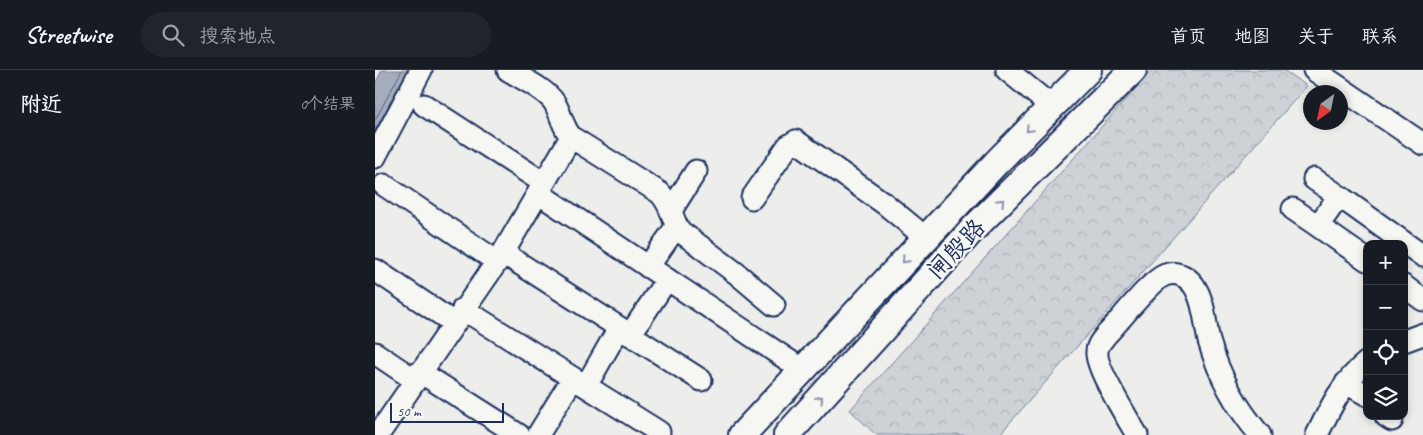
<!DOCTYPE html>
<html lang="zh">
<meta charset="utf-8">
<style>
body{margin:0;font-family:Caveat,"LXGW WenKai TC",sans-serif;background:#20242c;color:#f1f3f6}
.controls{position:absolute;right:15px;bottom:15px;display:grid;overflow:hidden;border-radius:10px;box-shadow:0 2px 8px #0003}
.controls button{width:45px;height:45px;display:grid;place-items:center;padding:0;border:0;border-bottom:1px solid #363941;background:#171b24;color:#f1f3f6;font:25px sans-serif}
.compass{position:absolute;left:928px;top:15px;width:45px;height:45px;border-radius:50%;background:#171b24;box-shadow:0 2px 8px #0003;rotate:213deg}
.scale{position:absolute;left:15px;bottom:12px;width:114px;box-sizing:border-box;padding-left:5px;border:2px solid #1b2f5e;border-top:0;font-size:14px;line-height:18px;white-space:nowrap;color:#1b2f5e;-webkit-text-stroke:4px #f6f6f2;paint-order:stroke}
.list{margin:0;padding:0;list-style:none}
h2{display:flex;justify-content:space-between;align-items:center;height:65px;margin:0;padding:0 20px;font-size:21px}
h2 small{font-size:16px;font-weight:400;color:#9ea1a6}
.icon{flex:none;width:28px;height:28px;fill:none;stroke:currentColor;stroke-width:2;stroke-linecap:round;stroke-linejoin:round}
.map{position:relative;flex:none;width:1048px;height:365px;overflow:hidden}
header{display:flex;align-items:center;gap:30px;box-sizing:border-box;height:70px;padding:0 25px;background:#171b24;border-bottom:1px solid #363941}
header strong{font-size:24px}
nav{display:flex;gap:28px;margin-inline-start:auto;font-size:18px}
.search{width:350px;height:45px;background:#20242c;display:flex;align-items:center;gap:12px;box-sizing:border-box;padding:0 18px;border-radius:28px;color:#9ea1a6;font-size:19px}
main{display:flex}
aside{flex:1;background:#171b24}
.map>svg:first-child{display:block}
.forest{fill:url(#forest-crowns);stroke:#74809a}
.water{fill:#a5acbc;stroke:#6e7a96}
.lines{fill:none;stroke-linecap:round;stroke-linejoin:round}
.shore{stroke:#526184;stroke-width:1}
.minor-casing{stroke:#1b2f5e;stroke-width:25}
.major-casing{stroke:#1b2f5e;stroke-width:30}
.minor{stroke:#f6f6f2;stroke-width:21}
.major{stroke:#f6f6f2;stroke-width:26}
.oneway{stroke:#8892a8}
.labels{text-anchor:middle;stroke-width:4.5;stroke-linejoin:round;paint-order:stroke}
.street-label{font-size:24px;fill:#1b2f5e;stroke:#f6f6f2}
</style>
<header>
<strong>Streetwise</strong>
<div class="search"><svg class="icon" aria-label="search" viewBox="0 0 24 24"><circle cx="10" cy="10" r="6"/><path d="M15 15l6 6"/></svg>搜索地点</div>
<nav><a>首页</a><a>地图</a><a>关于</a><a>联系</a></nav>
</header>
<main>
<aside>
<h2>附近<small>0个结果</small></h2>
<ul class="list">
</ul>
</aside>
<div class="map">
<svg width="1048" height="365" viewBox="0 0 1048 365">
<defs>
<pattern id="forest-crowns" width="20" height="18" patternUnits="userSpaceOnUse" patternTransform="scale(1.25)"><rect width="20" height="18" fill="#ced2d7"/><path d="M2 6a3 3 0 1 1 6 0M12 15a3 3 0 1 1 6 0" fill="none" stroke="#b0b5bb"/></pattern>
</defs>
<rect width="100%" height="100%" fill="#edeeec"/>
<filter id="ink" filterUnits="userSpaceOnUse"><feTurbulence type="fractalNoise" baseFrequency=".02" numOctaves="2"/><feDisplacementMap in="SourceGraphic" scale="10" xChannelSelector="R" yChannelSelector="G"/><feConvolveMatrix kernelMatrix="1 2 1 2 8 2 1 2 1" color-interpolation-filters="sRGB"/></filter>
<g filter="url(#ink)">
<path class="forest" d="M777,0H908L932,16L624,365H501L475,340Z"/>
<path class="water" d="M7,0H33L0,61V14Z"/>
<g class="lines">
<path class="shore" d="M0,50L27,0"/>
<defs>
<path id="minor" d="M133,0C147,9 169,18 179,32C186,43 187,56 196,67L285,123C299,138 296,151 306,162L361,203L399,235
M632,0L676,36
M939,0L1048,74
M49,35L169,113
M0,87L46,0
M939,109L964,126
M9,115L121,191
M163,123L428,300
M377,128L413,76L421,71L510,134L551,168
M297,139L321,101
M918,139L943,156
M128,183L326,310
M992,190L943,156L964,126L1048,186
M273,197L301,157
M0,200L79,253
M1029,216L1048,230
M88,239L284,362
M255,265L292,209
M1029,271L1048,264
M0,283L40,310
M45,302L144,365
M971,313L992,325
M211,316L244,258
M1011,346L1017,350
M3,365L128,183L196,67
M163,365L198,308
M762,365C753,349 720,297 722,282C722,275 727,270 731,265C744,252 775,211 790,205C803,200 815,208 821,219C830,235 830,254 834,271C844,305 862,338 885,365
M942,365C955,338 968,311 992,292"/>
<path id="major" d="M367,365L621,93L713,0
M412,365L599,158L758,0"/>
</defs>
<use href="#minor" class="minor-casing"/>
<use href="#major" class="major-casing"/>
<use href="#minor" class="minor"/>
<use href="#major" class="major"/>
</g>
<defs><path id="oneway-chevron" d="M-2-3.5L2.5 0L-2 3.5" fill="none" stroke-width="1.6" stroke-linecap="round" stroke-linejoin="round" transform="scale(1.25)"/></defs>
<g class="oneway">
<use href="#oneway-chevron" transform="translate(654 59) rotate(134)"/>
<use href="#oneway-chevron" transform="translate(626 132) rotate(-45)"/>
<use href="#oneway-chevron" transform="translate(530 190) rotate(133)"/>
<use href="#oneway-chevron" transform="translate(445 329) rotate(-48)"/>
</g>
</g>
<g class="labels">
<g class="street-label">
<text transform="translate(581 179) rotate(-47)" y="8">闸殷路</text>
</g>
</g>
</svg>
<div class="controls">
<button>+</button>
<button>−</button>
<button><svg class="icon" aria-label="locate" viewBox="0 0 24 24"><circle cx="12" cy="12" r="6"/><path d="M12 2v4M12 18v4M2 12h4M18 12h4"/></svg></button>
<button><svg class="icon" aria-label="layers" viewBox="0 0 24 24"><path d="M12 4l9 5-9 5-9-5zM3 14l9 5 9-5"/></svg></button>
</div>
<svg class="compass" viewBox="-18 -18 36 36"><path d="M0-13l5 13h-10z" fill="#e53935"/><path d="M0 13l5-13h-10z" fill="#9ea1a6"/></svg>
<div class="scale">50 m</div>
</div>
</main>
